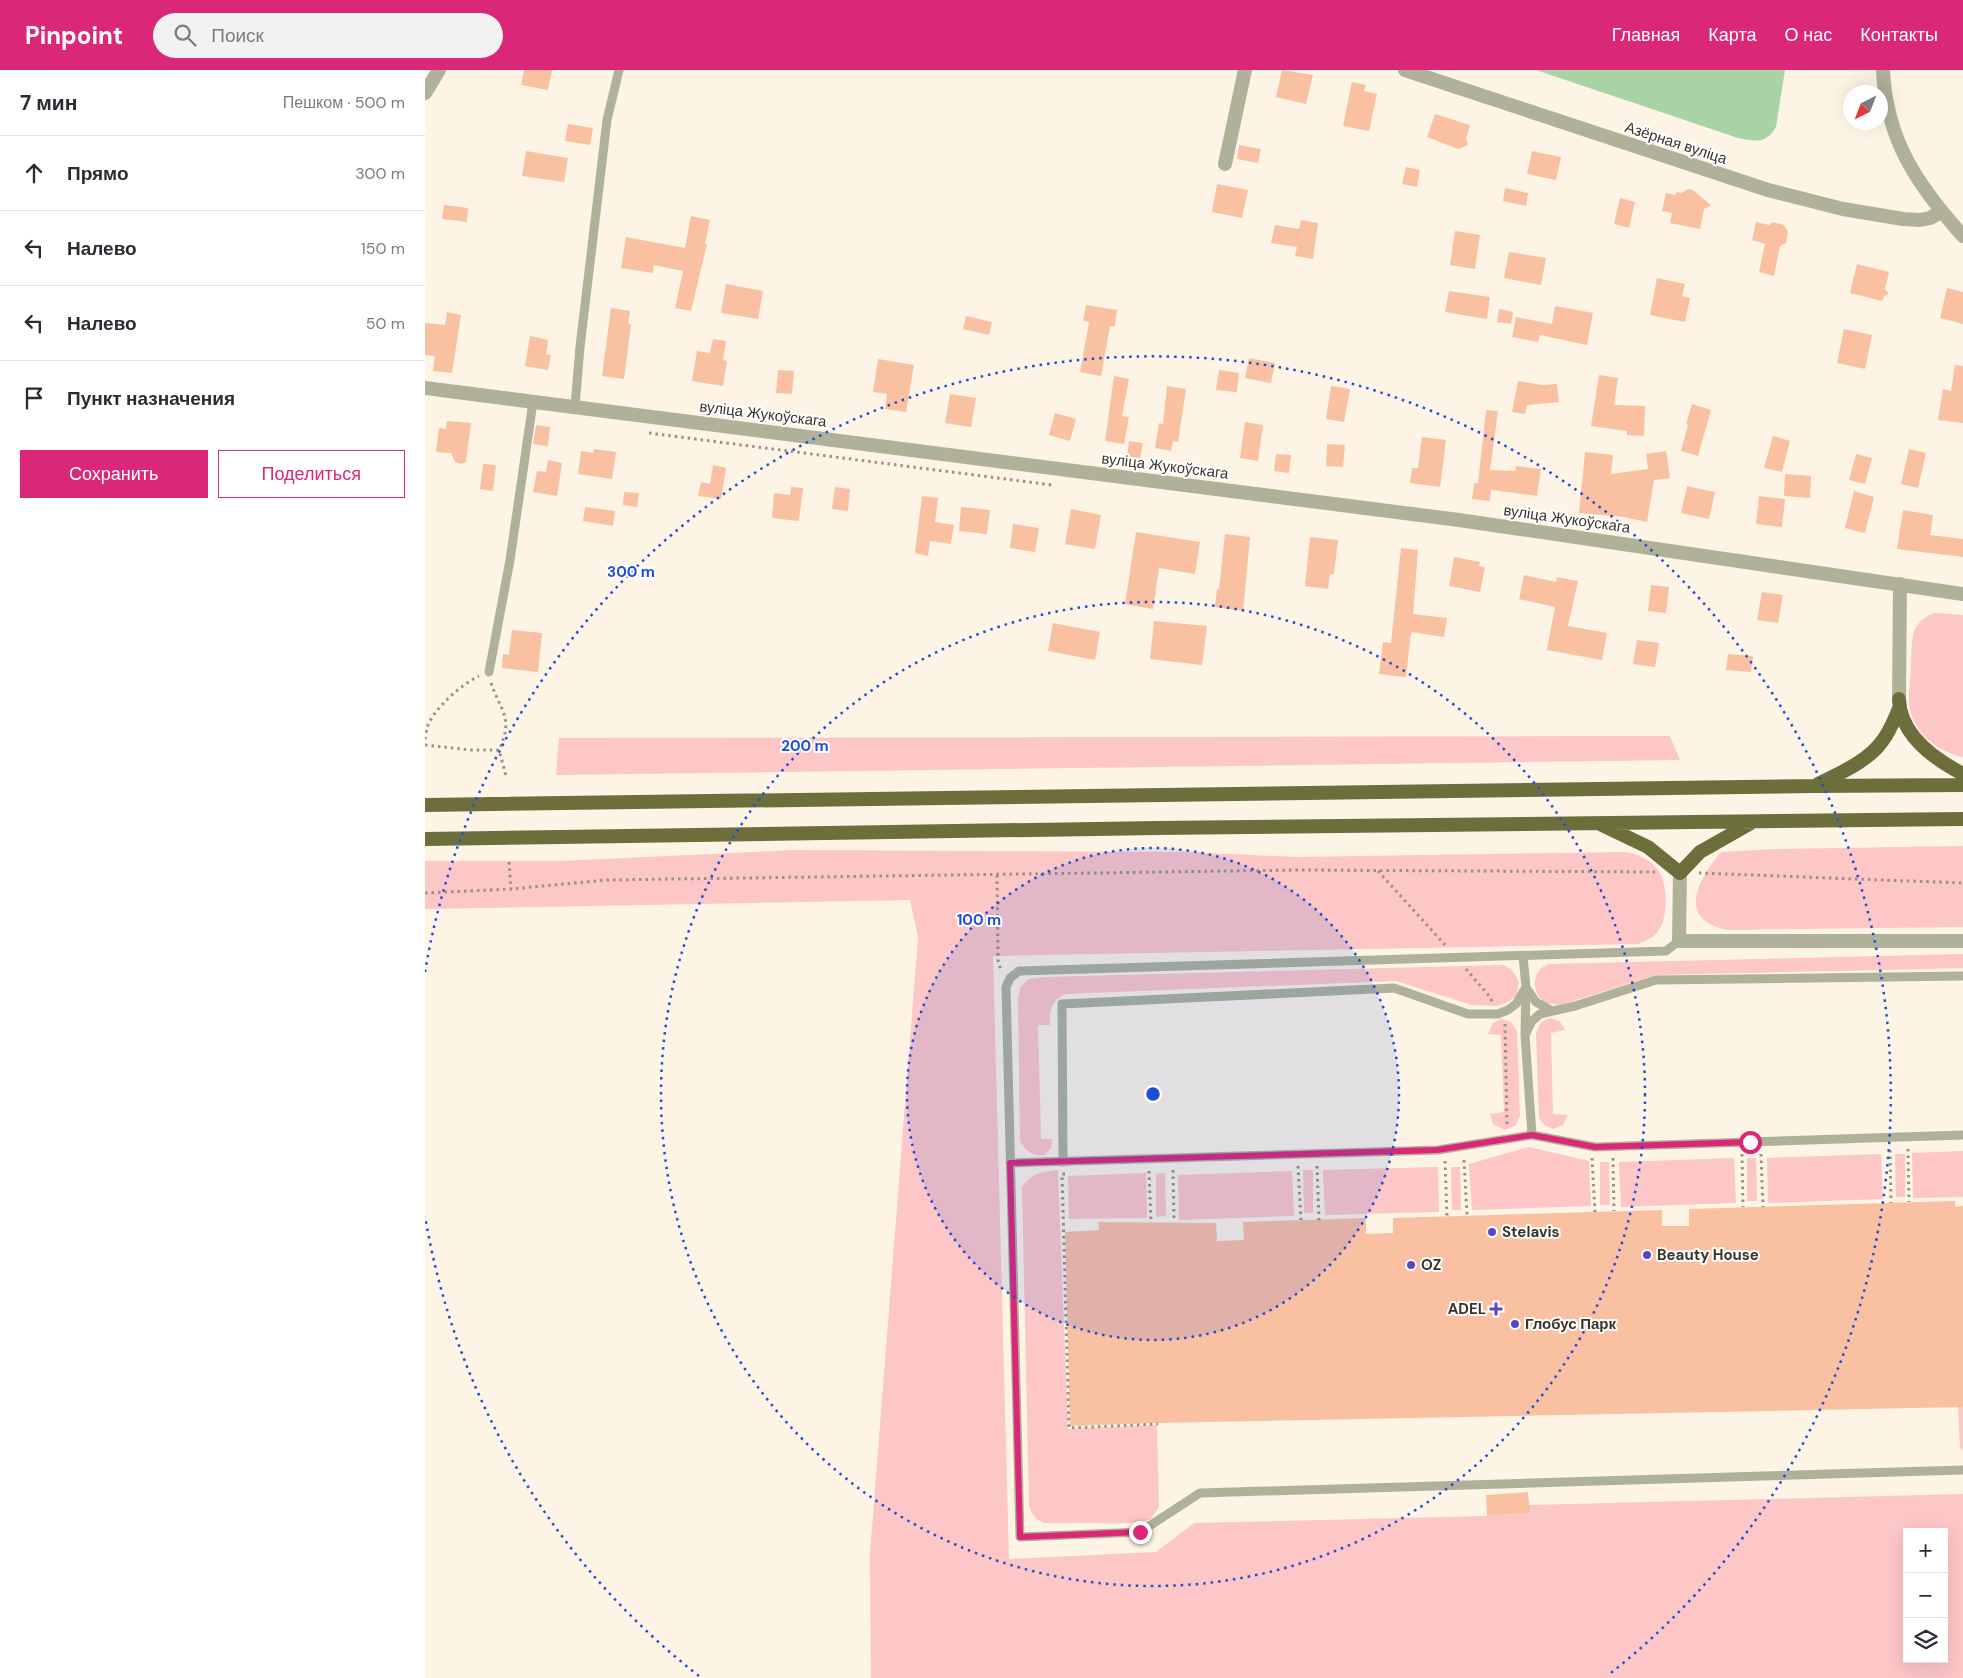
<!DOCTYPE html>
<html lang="ru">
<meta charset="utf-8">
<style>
body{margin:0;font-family:"DM Sans",sans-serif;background:#f2f2f3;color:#2b2b33}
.controls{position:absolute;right:15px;bottom:15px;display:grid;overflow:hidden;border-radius:0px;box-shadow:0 5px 20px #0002}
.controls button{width:45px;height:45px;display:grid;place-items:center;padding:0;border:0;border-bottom:1px solid #e1e1e2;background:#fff;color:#2b2b33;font:25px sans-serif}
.compass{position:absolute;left:1418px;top:15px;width:45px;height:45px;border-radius:50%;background:#fff;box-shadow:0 5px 20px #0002;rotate:222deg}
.stop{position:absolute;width:15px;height:15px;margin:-11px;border:4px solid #db2777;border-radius:50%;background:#fff}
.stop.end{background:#db2777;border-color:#fff;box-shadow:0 1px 5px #0008}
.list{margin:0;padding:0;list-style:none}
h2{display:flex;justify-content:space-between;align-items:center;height:65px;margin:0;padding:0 20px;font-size:21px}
h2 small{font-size:16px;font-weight:400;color:#7c7c81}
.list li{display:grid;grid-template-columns:32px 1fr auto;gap:15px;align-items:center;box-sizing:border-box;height:75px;padding:0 20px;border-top:1px solid #e1e1e2}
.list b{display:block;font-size:19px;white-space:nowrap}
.list em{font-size:16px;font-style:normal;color:#7c7c81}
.actions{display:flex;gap:10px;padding:15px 20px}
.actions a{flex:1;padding:11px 0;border:1px solid #db2777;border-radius:0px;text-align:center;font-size:18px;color:#db2777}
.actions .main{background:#db2777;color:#fff}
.icon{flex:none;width:28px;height:28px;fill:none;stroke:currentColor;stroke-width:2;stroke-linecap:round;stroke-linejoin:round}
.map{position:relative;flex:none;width:1538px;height:1608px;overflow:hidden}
header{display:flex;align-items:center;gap:30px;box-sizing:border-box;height:70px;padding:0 25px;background:#db2777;color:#fff}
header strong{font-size:24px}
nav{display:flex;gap:28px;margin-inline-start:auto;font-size:18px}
.search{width:350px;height:45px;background:#f2f2f3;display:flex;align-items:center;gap:12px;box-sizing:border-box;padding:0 18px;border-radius:28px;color:#7c7c81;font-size:19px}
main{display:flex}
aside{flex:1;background:#fff}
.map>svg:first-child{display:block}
.green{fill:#fdc6c7;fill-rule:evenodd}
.water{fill:#a8d3a4}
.building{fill:#fac0a2}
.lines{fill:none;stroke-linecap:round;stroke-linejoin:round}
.path{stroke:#999286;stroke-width:3;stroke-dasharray:2.5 4;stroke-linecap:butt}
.service{stroke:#afb298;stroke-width:9}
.minor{stroke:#afb298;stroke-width:14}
.tertiary{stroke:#afb298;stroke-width:14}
.trunk{stroke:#6c6f3c;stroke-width:14}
.route{stroke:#db2777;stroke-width:6}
.ring{fill:none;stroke:#1d4ed8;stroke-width:2.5;stroke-dasharray:2.5 5}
.poi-dot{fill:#5847bf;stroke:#fff;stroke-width:2}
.labels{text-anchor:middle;stroke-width:4;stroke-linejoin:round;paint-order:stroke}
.street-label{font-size:15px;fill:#3a342b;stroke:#fff}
.poi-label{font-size:15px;font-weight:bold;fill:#3a342b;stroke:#fff;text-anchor:start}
.centre{fill:#1d4ed8;stroke:#fff;stroke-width:2.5}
.ring-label{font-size:15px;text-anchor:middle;font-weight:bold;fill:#1d4ed8;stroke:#fff;stroke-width:4;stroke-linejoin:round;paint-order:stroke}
</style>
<header>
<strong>Pinpoint</strong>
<div class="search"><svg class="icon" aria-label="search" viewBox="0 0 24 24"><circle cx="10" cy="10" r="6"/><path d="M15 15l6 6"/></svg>Поиск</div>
<nav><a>Главная</a><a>Карта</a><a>О нас</a><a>Контакты</a></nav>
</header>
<main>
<aside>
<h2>7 мин<small>Пешком · 500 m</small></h2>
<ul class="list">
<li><svg class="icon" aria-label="ahead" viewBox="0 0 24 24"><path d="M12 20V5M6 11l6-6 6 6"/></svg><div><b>Прямо</b></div><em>300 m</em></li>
<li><svg class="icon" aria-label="left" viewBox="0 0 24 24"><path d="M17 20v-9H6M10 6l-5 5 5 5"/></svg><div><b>Налево</b></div><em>150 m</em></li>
<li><svg class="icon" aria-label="left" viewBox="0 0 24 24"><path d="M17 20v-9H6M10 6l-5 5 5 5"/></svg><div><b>Налево</b></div><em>50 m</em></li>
<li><svg class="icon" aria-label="arrive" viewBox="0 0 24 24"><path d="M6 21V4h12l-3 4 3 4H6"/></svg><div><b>Пункт назначения</b></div></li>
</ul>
<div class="actions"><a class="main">Сохранить</a><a>Поделиться</a></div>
</aside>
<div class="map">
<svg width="1538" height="1608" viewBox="0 0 1538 1608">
<rect width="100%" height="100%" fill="#fdf4e5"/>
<path class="green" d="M1509,543L1538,545V687C1512,682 1486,661 1484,633C1483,621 1486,607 1486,595C1488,570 1483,554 1509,543Z
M1245,666L1255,690L131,705L134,668Z
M1538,776V857L1301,860C1295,858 1288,856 1283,853C1255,835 1283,798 1296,782L1351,779Z
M371,780L760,782L870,787L1202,782C1213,785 1225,789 1232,799C1244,813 1244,852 1230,865C1225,869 1219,871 1213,874L568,886L584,1489L731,1482L769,1453L1062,1446L1104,1443V1435L1538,1424V1608H446L445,1484L493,867L485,830L0,839V791H135ZM1482,1462H1519V1589H1482Z
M1538,884V898L1231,905L1135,935C1131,934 1126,934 1122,933C1105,925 1106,899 1124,894Z
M1078,895L1086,899L1091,906L1094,913L1091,926L1081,933L1072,936L1047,935L971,911L640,924C626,931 624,940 625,955H613L616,1069H627L626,1079L619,1085C607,1086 601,1082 595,1071L593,928L595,918L603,909L620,907Z
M1125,948L1135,951L1140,960L1126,963L1128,1044L1143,1045L1138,1055L1128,1059L1119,1055L1114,1048L1111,963L1116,952Z
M1077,949L1086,952L1092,961L1095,1046L1090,1056L1080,1060L1068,1054L1065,1044L1079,1042L1076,965L1063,964L1068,953Z
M1104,1077L1164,1091L1166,1136L1047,1140L1044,1094Z
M1538,1081V1127L1488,1128L1487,1083Z
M1456,1084L1458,1129L1343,1133L1342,1088Z
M1470,1084H1480V1127H1471Z
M1309,1088L1311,1133L1196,1137L1194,1092Z
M1322,1088H1331L1332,1131H1322Z
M1175,1092H1184L1185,1135H1175Z
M1013,1097L1014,1142L900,1145L898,1100Z
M1026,1097H1035L1036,1140H1027Z
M633,1100L643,1359L732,1355L734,1437L725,1450L703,1453H619C610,1449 607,1445 604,1435L597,1117C609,1102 615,1102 633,1100Z
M878,1100H888V1143H879Z
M867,1101L869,1146L754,1150L753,1105Z
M721,1103L722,1148L644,1149L643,1106Z
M740,1103L741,1146L731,1147V1104Z
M1533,1337H1538V1381L1535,1377Z"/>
<path class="water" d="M1111,0H1360L1351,57C1340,75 1331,71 1313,68Z"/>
<path class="building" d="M99,0H127L123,20L96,15Z
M857,0L888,5L881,34L851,27Z
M927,12L941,15L939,21L952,24L944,61L918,56Z
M1010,44L1045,55L1041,69L1043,75L1033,79L1002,67Z
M143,54L168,58L165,75L140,71Z
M814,75L836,79L833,93L812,89Z
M101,81L143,88L139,112L97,106Z
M1107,81L1136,87L1131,110L1102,104Z
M981,97L995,100L992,117L977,114Z
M792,114L823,120L817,148L787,142Z
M1080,118L1103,123L1101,136L1078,131Z
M1263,119L1268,120L1286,135L1279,139L1275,159L1245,153L1247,143L1237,141L1241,123L1251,125V122L1256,123Z
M1195,128L1210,132L1204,158L1189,154Z
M19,135L43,138L42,152L17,149Z
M266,146L285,150L280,174H282L266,241L250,238L258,201L229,195L228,203L196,198L201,167L260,178Z
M876,150L893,153L888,189L870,186L872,177L846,173L850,155L874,159Z
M1331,152L1344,155L1348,152L1359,155L1363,162L1361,173L1355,176L1349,206L1334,202L1340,174L1327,170Z
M1030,161L1055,165L1050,199L1025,195Z
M1084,182L1121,188L1116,215L1079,208Z
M1432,194L1464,202L1460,219L1464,224L1459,226L1457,231L1425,223Z
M1232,208L1260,214L1257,226L1265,228L1260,252L1225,245Z
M301,214L338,221L333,249L296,243Z
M1522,218L1538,222V254L1515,248Z
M1024,221L1065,227L1062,249L1020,242Z
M661,235L692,240L690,256H685L676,306L655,302L664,252L658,251Z
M1130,236L1168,243L1162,275L1115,265L1113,272L1087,267L1091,247L1127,254Z
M186,238L205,241L203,254H206L199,309L177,306Z
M1074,239L1088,242L1086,254L1072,252Z
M22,242L36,245L27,303L8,301L10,286L0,285V253L20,255Z
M541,246L567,252L564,265L538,259Z
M1419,259L1447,265L1440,299L1412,293Z
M105,266L123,270L121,284L126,285L123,300L100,296Z
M288,269L301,271L298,290L302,291L298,316L267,311L272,281L285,283Z
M824,288L850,293L846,313L820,308Z
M453,289L489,295L481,342L460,339L462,324L448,322Z
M1530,295L1538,296V353L1513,350L1518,319L1526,321Z
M353,300L369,301L367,324L351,323Z
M794,300L814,303L812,322L791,320Z
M1174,305L1193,308L1189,335L1220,336L1219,366L1202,365V361L1166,356Z
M689,306L704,309L697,346L704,347L699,374L680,371Z
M1093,311L1117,315L1132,314L1134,332L1102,335L1100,344L1087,342Z
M742,316L761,319L753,372L748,371L746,381L730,378L734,353L738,354Z
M906,316L925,319L919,352L901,349Z
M525,324L551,328L546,357L520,353Z
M1267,334L1286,340L1273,386L1256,381L1263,355L1261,354Z
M1061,340L1073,341L1065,400L1090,401L1091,396L1116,399L1112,426L1066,420L1065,431L1047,429L1049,413H1053Z
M630,343L651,349L645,371L624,365Z
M22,351L46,353L41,392L36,394L30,392L26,383L11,382L14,358L21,359Z
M820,352L838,355L833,391L815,388Z
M111,355L125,357L123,376L108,374Z
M1348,366L1365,371L1357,402L1339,398Z
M997,367L1021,370L1015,417L985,413L987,398H993Z
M704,371L718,373L715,389L702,387Z
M902,374L920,375L918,397L901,396Z
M169,379L191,382L187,409L153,404L156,381L168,383Z
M1484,379L1501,383L1493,418L1476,414Z
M1241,381L1245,408L1229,410L1222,452L1199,447L1154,443L1160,382L1188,385L1186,404L1223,399L1221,384Z
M851,384L866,385L864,403L849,401Z
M1431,384L1447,388L1440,414L1424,410Z
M123,390L137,393L132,426L108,422L112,401L121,402Z
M58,394L71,395L68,421L55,419Z
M288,395L301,398L296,429L273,426L276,412L285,414Z
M1360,404L1386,406L1385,428L1359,426Z
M1262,416L1290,422L1284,449L1256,443Z
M366,417L378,418L374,451L347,448L349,423L365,425Z
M410,417L425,419L423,441L407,439Z
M1429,421L1449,427L1440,463L1420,458Z
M199,422L214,423L212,437L198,435Z
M497,426L513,428L510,452L529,455L526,474L505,471L503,486L490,483Z
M1334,426L1360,429L1357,457L1331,454Z
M160,437L190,441L188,456L158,451Z
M536,437L565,440L562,464L534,461Z
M646,439L676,445L670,479L640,474Z
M1478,440L1508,445L1505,465L1538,469V487L1472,479Z
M588,454L614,458L610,482L585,478Z
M711,462L775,472L770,504L734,498L728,539L700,534Z
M800,464L825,467L818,541L790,537L792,519H794Z
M885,467L913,470L909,504H905L903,519L880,516Z
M976,478L993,480L988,544L1022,548L1019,567L986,562L981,607L954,604L958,572L966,573Z
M1029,487L1055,492L1054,496L1060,497L1055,522L1024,516Z
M1099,505L1131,512L1132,507L1153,511L1143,556L1182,563L1177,590L1122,580L1130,537L1094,529Z
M1226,515L1244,517L1241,543L1223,541Z
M1337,522L1358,525L1353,553L1332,550Z
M729,551L782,556L777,595L725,589Z
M628,553L675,562L670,590L623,581Z
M87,560L117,563L113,602L77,598L78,584L84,585Z
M1212,570L1234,573L1230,597L1208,594Z
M1303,584L1328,586L1326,602L1301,600Z
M1530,1131V1137L1538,1136V1337L731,1353L645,1356L640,1162L674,1160L673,1152L791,1153L792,1171L819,1170L818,1152L941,1148V1164L968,1163V1148L1237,1140V1156H1264V1139Z
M1103,1422L1105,1443L1062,1446L1061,1425Z"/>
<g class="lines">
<path class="path" d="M224,363L627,415
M66,613C76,642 89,648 74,680
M0,669C1,666 1,661 2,658C7,640 38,613 54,606
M0,675L46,680H74L81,706
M84,792L86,819
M953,801L1021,876
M1274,803L1538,813
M572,805L573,890L576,901
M0,823L86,819L181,810L875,800L1230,802
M1041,899L1065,927L1068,934
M1080,954L1082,1056
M1483,1079L1484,1132
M1465,1080L1466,1133
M1317,1084L1318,1137
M1336,1084L1338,1137
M1167,1088L1170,1142
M1188,1088L1189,1141
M1039,1090L1042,1145
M1020,1091L1022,1146
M873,1096L876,1150
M892,1096L894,1150
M748,1100L749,1152
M724,1101L726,1152
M640,1104H637L644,1358L733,1354"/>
<path class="service" d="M150,336L155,277L182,50L194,0
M64,602L85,490L108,332
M1254,871L1241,881L594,901L585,908L581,917L595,1467L715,1462L775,1423L1538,1400
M1098,886L1101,917L1100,965L1107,1065
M1102,919L1111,932L1127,941
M1100,965L1107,951L1115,944L1150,936L1231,910L1538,906
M638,1092L637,934L969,918L1043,944H1073L1083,940L1091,934L1101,917
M585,1093L1013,1080L1107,1065L1170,1077L1538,1065"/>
<path class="minor" d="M980,0L1343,120L1418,139L1478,149L1495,150L1505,148L1516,142
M1458,0C1461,70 1493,116 1538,166
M0,23L14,0
M800,94L820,0"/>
<path class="tertiary" d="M0,318L1034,450L1538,524
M1474,629L1475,514
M1255,803L1254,871H1538"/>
<path class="trunk" d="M1474,629C1475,665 1509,689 1538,704
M1393,714C1415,703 1444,691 1458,670C1465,661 1469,650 1474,639
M0,735L1390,716L1538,715
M1177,755L1223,777L1255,803L1275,782L1326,753
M0,769L733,758L1538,749"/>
</g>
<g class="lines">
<path class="route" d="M715,1462L595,1467L585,1093L1012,1080L1107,1065L1170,1077L1325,1072"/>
</g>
<circle cx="728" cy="1024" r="246" fill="#1d4ed8" fill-opacity=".12"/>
<g class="ring">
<circle cx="728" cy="1024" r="246"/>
<circle cx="728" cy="1024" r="492"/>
<path d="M274 1606A738 738 0 0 1 0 1146M0 902A738 738 0 1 1 1182 1606"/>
</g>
<g class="poi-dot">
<circle cx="1067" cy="1162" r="5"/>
<circle cx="1222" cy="1185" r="5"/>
<circle cx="986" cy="1195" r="5"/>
<path d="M1068.5 1231.5h5v5h5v5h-5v5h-5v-5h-5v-5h5z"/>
<circle cx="1090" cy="1254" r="5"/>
</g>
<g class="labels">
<g class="street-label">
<text transform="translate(1251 73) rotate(18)" y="5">Азёрная вуліца</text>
<text transform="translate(338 344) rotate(7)" y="5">вуліца Жукоўскага</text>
<text transform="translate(740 396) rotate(7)" y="5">вуліца Жукоўскага</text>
<text transform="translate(1142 449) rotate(8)" y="5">вуліца Жукоўскага</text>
</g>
<g class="poi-label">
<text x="1077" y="1167">Stelavis</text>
<text x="1232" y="1190">Beauty House</text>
<text x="996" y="1200">OZ</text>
<text x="1061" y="1244" text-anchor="end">ADEL</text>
<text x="1100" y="1259">Глобус Парк</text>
</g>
</g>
<circle cx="728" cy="1024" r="8" class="centre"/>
<g class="ring-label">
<text x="206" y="507">300 m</text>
<text x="380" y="681">200 m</text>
<text x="554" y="855">100 m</text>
</g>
</svg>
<div class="controls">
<button>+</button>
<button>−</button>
<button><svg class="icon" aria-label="layers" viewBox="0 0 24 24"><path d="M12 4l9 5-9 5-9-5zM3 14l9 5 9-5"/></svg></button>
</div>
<svg class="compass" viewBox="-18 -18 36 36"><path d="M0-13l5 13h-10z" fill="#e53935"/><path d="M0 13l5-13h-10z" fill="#7c7c81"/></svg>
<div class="stop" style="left:1325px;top:1072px"></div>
<div class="stop end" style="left:715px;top:1462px"></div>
</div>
</main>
